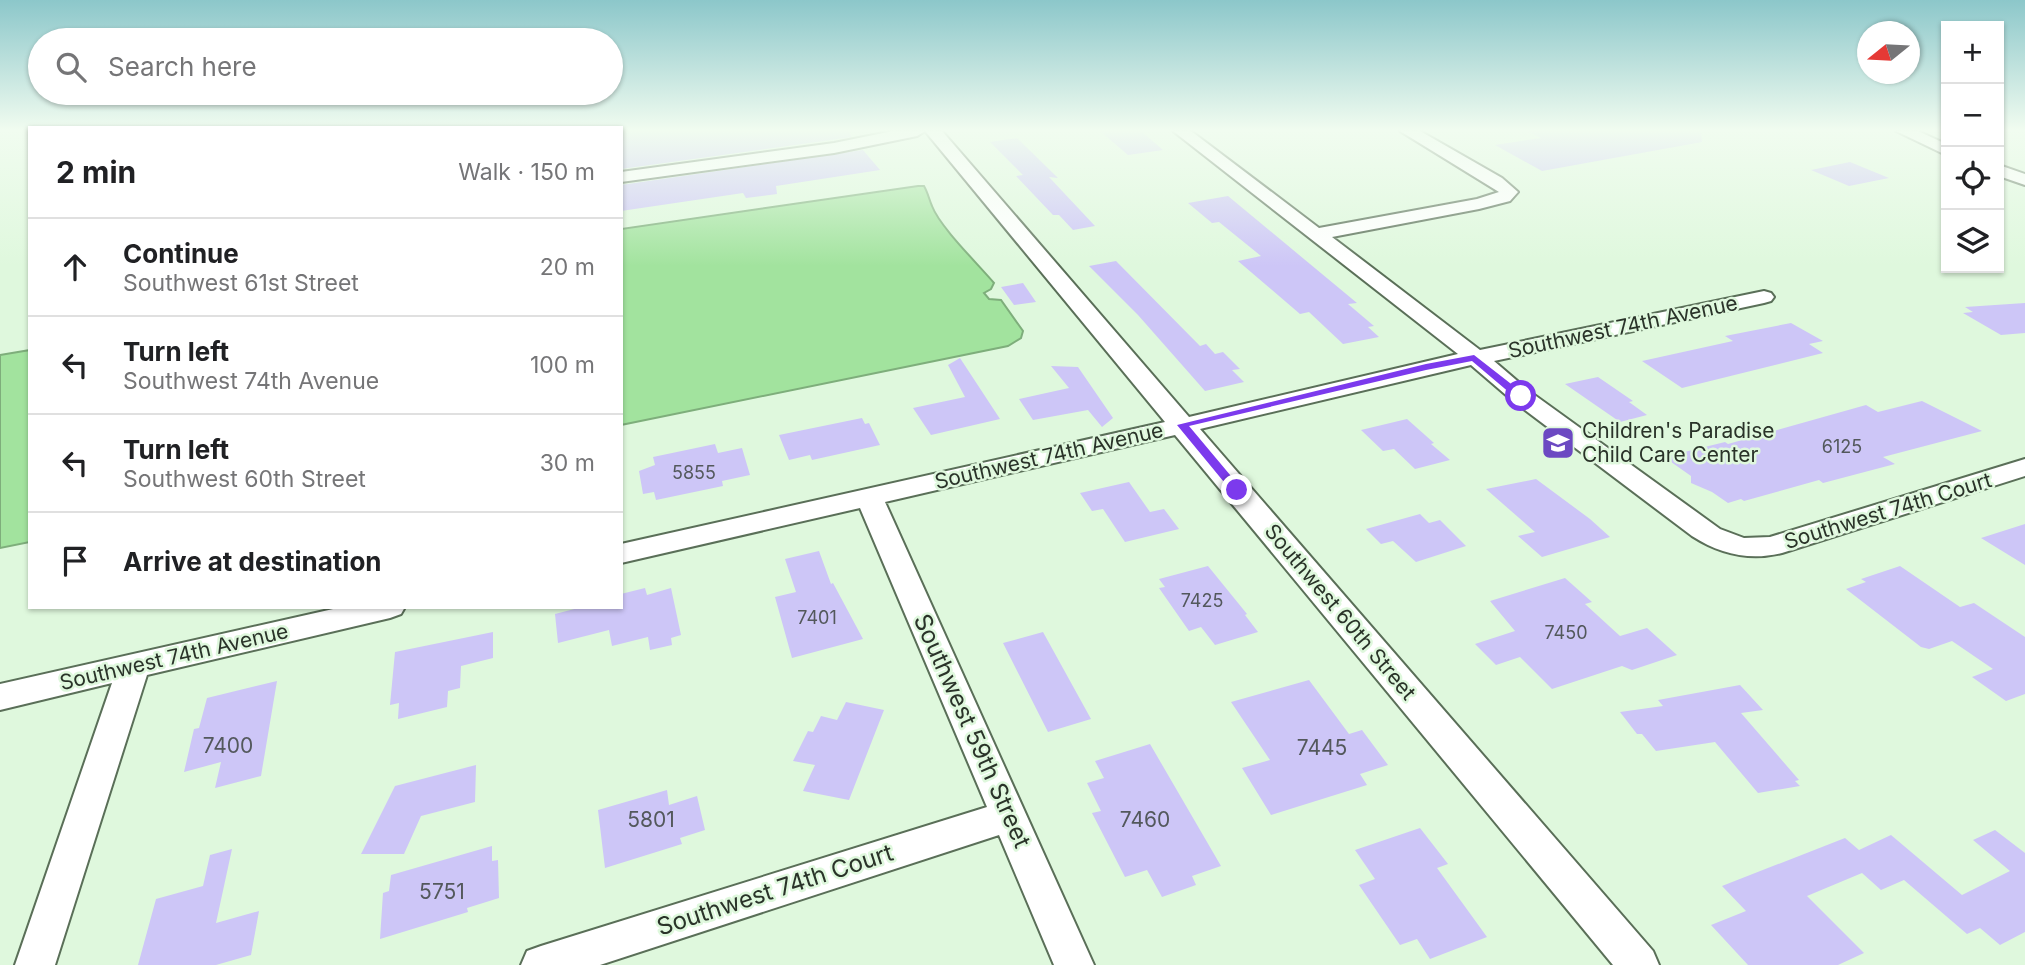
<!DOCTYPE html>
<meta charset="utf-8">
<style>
body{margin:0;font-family:Inter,sans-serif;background:#f2f2f2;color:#202124}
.controls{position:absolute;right:21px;top:21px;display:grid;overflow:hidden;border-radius:0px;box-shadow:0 2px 5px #0004}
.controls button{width:63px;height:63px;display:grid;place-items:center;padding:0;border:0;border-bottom:2px solid #e0e0e0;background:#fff;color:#202124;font:35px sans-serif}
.compass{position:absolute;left:1857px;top:21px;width:63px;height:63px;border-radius:50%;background:#fff;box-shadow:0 2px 5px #0004;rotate:252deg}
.stop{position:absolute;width:21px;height:21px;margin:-16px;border:5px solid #7c3aed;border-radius:50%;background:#fff}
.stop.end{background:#7c3aed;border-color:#fff;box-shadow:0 2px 7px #0008}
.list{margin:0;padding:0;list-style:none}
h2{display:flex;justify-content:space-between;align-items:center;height:91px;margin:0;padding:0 28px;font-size:30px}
h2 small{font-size:23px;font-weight:400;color:#757577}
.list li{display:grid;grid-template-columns:46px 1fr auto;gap:21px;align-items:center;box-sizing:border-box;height:98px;padding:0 28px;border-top:2px solid #e0e0e0}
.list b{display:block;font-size:26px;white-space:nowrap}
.list p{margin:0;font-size:23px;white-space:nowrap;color:#757577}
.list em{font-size:23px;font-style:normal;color:#757577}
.icon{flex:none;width:38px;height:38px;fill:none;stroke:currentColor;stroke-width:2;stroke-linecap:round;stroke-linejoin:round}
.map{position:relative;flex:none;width:2025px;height:965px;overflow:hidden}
.search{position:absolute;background:#fff;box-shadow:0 2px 5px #0004;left:28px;top:28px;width:595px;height:77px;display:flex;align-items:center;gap:18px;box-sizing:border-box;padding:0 24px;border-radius:38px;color:#757577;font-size:26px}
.panel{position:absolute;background:#fff;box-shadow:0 2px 5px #0004;left:28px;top:126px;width:595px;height:483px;border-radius:0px}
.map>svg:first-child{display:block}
.water{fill:#a2e39e;stroke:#7eae7b;stroke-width:2}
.building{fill:#cdc6f7}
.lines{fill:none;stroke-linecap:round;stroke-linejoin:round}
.minor-casing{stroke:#5a6f58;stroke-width:4}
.minor{fill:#fff;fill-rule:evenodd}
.route{fill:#7c3aed}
.labels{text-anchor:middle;stroke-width:5;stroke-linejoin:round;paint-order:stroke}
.number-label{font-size:18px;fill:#53585c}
.street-label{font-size:21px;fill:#2a3329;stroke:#dff8dd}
.poi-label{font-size:21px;fill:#2a3329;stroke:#dff8dd;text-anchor:start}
.near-number-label{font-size:21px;fill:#53585c}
.near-street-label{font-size:24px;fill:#2a3329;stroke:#dff8dd}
</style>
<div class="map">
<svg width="2025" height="965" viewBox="0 0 2025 965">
<rect width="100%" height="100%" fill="#dff8dd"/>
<path class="water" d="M918,186H924C928,193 929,199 932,206C940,227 978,264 994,283L991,289L984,293L989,299L1001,300L1023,331L1021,338L1008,346L621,425V229Z
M30,350V542L0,548V355Z"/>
<path class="building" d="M621,131H848L852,137L621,169Z
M1100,131H1141L1163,150L1128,155Z
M1527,131H1701L1702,142L1542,171L1495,145L1541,138Z
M1017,138L1058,178L1049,177L1095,226L1073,230L1059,215H1053L1016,176L1023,175L990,142Z
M863,150L880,170L776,186L777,194L746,198L743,193L621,211V185Z
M1850,162L1889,178L1849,186L1811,170Z
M1228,196L1357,303L1348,304L1374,326L1368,327L1379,337L1343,344L1309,312L1300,314L1238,261L1261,256L1219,222L1212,223L1188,203Z
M1116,261L1200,346L1206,344L1215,354L1223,352L1240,369L1232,370L1244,382L1205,391L1138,315L1089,266Z
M1023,283L1036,302L1014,305L1001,287Z
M2025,303V333L2001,335L1963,313L1973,312L1965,307Z
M1791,323L1823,341L1809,344L1823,353L1682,388L1642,361L1733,341L1725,336Z
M960,358L1000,419L931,435L913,408L965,397L948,365Z
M1051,366L1078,367L1113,418L1102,427L1088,410L1033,420L1019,399L1069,388Z
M1598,377L1633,401L1629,402L1647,415L1620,422L1565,384Z
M1922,401L1982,431L1883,457L1895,464L1823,483L1819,480L1744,501L1741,499L1728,503L1712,492L1691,483V476L1664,457L1725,442L1728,444L1866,405L1878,412Z
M862,418L865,424L869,423L880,445L812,460L810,455L789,460L779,435Z
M1407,419L1434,443L1431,444L1450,460L1415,469L1394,449L1383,451L1361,430Z
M715,444L718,453L742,448L750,475L722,481L723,486L656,500L654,492L643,494L639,471L655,465L653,457Z
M1536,479L1590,519L1610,537L1542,557L1518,536L1535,532L1486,489Z
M1129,482L1150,512L1164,509L1179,529L1125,542L1103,509L1092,511L1080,493Z
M1420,514L1429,523L1440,520L1466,546L1416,562L1393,541L1381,544L1366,529Z
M2025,524V565L1981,538Z
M819,551L831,584L833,583L863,639L792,658L775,597L796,592L785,559Z
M1208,566L1247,614L1245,615L1258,632L1215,645L1201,627L1189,631L1159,588L1165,587L1159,579Z
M1900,566L1960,607L1974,603L2025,637V694L2006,701L1972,677L1993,669L1952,641L1929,649L1921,647L1846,589L1866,582L1861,579Z
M1565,578L1592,602L1585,604L1620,636L1647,628L1677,655L1632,670L1622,666L1552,689L1520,657L1496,665L1475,644L1515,631L1490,601Z
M645,588L647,595L671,588L681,635L671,638L672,645L650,650L648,637L612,646L609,630L558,643L555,614L582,607H621V594Z
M493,632V658L461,666L460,688L448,691L447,707L398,719L399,703L390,705L395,652Z
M1043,632L1091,719L1048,732L1003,643Z
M1309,680L1349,734L1362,730L1388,765L1360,774L1367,785L1271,815L1242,768L1270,760L1231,702Z
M277,681L261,776L215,788L221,762L184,772L194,729L199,728L207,698Z
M1740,685L1763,710L1741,713L1799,780L1795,781L1800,786L1758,793L1715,742L1656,751L1642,734H1637L1620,712L1663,706L1658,700Z
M846,702L884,710L849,800L803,791L815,765L793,761L808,731L813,732L821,716L837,720Z
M1150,744L1221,866L1192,876L1196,885L1162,897L1147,870L1125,877L1092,813L1101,811L1087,783L1104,778L1095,761Z
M476,765L475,802L421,816L404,854H361L395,786Z
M667,790L669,805L697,796L705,830L680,838L682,844L605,868L598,810Z
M1420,828L1448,864L1437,868L1487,937L1430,959L1417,939L1400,945L1359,885L1375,879L1355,850Z
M1995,830L2025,853V932L2000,945L1980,928L1967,934L1904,880L1881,890L1862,873L1807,896L1864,953L1838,965H1748L1711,925L1746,911L1722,886L1845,838L1859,850L1891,835L1962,895L2010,871L1973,840Z
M492,846V861L498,860L499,898L467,908L468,912L380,939L383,893L389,891L391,875Z
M232,849L216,923L259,911L251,955L216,965H138L156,899L203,886L210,855Z"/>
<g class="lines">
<defs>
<path id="minor" d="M893,131H925L917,136L834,153L621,182V172L834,143Z
M925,131H942L1189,417L1458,354L1173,131H1191L1319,228L1477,199L1499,192L1400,131H1420L1502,178L1518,192L1510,201L1479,209L1332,237L1480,350L1764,291L1771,293L1774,297L1771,301L1764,303L1494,361L1529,391L1720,529L1744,538L1770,537L2025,459V476L1782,553C1749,561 1720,554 1692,536L1513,401L1471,365L1200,429L1653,951L1659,965H1613L1175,435L885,502L1094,965H1054L999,835L600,965H521L527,951L541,946L987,807L860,508L621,563V544L1165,422Z
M1896,131H1918L1946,144V155Z
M1999,165L2025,174V185L1999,176Z
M342,607H405L401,614L390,618L147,675L55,965H15L112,683L0,710V684Z"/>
</defs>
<use href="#minor" class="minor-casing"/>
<use href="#minor" class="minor"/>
</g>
<linearGradient id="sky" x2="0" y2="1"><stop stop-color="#8cc7ca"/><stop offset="0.49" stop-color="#f1fcf0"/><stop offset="1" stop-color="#f1fcf0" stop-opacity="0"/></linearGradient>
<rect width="2025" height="266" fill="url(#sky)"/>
<path class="route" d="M1474,355L1524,394V399H1517L1472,361L1426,370L1189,426L1241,488L1242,490L1237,494L1233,493L1177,425L1426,364Z"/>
<defs>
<symbol id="school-square" viewBox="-11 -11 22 22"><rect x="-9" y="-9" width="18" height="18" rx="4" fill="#6c49c2" stroke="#dff8dd"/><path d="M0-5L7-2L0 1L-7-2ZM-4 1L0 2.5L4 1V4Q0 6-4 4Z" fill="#fff"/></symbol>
</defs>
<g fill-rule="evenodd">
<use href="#school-square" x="1539" y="424" width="38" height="38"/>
</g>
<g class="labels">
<g class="number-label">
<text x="1842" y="453">6125</text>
<text x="694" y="479">5855</text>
<text x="1202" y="607">7425</text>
<text x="817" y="624">7401</text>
<text x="1566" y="639">7450</text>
</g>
<g class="street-label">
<text transform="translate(1623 327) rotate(-12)" y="7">Southwest 74th Avenue</text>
<text transform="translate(1049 456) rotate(-13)" y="7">Southwest 74th Avenue</text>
<text transform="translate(1888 511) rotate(-17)" y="7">Southwest 74th Court</text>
<text transform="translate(1340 612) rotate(50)" y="7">Southwest 60th Street</text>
<text transform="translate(174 657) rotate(-13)" y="7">Southwest 74th Avenue</text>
</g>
<g class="poi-label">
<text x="1582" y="438">Children's Paradise<tspan x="1582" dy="24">Child Care Center</tspan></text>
</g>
<g class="near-number-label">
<text x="228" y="753">7400</text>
<text x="1322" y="755">7445</text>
<text x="651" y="827">5801</text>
<text x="1145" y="827">7460</text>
<text x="442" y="899">5751</text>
</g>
<g class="near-street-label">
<text transform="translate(972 731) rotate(66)" y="8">Southwest 59th Street</text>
<text transform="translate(775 890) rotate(-18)" y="8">Southwest 74th Court</text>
</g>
</g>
</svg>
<div class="controls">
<button>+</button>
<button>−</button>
<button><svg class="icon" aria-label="locate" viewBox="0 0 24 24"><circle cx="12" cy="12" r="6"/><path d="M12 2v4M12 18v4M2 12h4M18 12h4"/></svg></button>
<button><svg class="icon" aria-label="layers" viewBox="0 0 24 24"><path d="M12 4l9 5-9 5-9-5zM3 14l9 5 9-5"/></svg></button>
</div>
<svg class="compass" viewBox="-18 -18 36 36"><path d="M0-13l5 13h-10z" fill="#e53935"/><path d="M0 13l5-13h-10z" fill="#757577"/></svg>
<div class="stop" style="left:1521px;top:396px"></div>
<div class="stop end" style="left:1237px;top:490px"></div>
<div class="search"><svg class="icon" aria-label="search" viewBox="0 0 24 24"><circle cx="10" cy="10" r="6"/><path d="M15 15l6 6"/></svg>Search here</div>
<section class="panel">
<h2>2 min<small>Walk · 150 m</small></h2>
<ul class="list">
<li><svg class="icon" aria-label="ahead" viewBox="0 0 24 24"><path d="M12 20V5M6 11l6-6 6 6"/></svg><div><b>Continue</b><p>Southwest 61st Street</p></div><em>20 m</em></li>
<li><svg class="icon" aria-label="left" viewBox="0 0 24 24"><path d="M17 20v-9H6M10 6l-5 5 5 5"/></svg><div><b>Turn left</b><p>Southwest 74th Avenue</p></div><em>100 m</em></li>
<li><svg class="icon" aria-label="left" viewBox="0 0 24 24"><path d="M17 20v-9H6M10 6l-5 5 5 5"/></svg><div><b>Turn left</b><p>Southwest 60th Street</p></div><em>30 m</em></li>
<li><svg class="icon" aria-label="arrive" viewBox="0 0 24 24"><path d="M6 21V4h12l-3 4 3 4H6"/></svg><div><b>Arrive at destination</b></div></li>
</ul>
</section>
</div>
